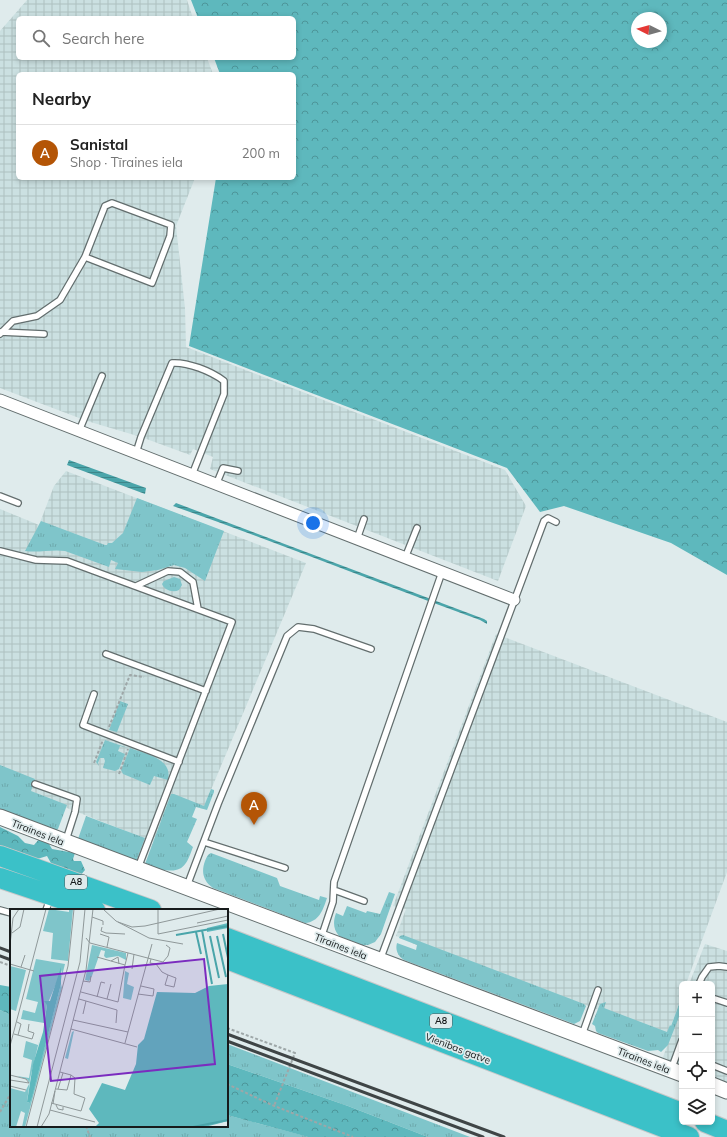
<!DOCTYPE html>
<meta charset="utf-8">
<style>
body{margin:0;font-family:Mulish,sans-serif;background:#f6f6f6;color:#222}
.controls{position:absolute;right:12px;bottom:12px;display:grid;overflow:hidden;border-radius:6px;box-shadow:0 2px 6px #0003}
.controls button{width:36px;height:36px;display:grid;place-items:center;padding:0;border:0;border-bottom:1px solid #e0e0e0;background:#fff;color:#222;font:20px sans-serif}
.compass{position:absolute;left:631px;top:12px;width:36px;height:36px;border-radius:50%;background:#fff;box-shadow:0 2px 6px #0003;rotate:276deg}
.you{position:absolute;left:313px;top:523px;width:14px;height:14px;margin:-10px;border:3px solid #fff;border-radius:50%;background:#1a73e8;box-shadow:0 0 0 6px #1a73e833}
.badge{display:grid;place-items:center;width:26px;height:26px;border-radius:50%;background:#b45506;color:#fff;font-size:13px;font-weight:700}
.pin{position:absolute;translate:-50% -33px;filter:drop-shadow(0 1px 2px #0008)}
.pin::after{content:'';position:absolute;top:21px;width:14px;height:12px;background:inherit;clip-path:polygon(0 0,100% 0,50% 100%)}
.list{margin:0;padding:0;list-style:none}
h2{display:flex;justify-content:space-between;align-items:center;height:52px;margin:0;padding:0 16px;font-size:17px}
h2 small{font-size:13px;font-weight:400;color:#767676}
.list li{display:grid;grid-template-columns:26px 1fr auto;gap:12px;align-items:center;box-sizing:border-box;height:56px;padding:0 16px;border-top:1px solid #e0e0e0}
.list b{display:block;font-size:15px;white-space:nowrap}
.list p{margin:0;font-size:13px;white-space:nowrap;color:#767676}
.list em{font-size:13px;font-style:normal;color:#767676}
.icon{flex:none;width:22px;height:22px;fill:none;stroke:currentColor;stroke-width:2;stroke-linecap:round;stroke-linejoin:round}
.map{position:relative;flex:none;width:727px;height:1137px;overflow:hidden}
.search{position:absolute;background:#fff;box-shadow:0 2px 6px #0003;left:16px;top:16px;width:280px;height:44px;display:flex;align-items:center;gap:10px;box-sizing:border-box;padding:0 14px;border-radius:6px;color:#767676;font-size:15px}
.panel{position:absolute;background:#fff;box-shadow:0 2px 6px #0003;left:16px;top:72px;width:280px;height:108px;border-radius:6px}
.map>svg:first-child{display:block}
.industrial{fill:url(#industrial-grid)}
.grass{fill:url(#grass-tufts)}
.forest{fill:url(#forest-crowns);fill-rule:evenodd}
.water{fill:url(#water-rules)}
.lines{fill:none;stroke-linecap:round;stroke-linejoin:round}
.lane-casing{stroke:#636e6e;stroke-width:8}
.street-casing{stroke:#636e6e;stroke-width:13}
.secondary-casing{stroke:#636e6e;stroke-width:17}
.highway-casing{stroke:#c7c8c9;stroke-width:22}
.path{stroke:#9ea7a8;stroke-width:2;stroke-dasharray:3 2;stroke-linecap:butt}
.lane{stroke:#fff;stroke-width:5.5}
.street{stroke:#fff;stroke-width:11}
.secondary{stroke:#fff;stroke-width:15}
.highway{stroke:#3bc1c8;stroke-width:20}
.rail{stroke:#3f4546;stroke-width:3}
.labels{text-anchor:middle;stroke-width:3.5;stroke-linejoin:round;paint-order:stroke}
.shield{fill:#dfebec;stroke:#53595a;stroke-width:1}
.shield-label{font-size:9px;font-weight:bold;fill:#171b1c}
.street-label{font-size:10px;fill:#171b1c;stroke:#dfebec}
.inset-river{fill:none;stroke:#4aa5aa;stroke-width:2}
.inset-road{fill:none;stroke:#8f9899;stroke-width:1}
.view{fill:#7b2cbf;fill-opacity:0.15;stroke:#7b2cbf;stroke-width:2}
.inset-edge{fill:none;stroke:#171b1c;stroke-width:2}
</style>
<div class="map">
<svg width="727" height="1137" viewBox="0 0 727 1137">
<defs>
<pattern id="industrial-grid" width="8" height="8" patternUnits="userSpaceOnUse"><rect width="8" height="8" fill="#cbe0e1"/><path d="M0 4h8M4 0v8" fill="none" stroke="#aec0c0"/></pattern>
<pattern id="grass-tufts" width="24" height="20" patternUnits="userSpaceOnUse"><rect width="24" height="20" fill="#7fc5ca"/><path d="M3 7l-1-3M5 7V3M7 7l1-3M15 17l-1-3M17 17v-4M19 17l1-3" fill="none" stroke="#6da9ad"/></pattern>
<pattern id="forest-crowns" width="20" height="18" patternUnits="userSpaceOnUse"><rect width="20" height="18" fill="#5eb8bd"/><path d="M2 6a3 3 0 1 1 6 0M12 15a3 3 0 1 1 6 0" fill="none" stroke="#4d9599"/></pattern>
<pattern id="water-rules" width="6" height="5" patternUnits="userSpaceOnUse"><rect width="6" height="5" fill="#4aa5aa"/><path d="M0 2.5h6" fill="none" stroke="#3d868a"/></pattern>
</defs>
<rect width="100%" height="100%" fill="#dfebec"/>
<path class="industrial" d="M27,0H187L193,18H18V58H207L213,74H18V178H195L176,226L185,308L186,347L505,470L526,506L498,581L210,469L213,457L193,449L190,455L141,437L87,421L0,388V31Z
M66,471L306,563L203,809L194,806L175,850L0,782V509L39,525L54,486Z
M496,634L727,722V872L686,984H682V996L667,1036L591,1007L396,936L406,909L393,906Z
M705,944L727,951V1084L712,1078V984H689Z
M682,1004V1067L662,1060Z"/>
<path class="grass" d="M137,498L224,531L205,581L185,568L174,565L158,570L142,572L115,569L118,563L111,560L109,567L65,551C52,549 39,553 25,551L41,521L105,545H107L108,543H112L123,533Z
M174,577L180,579L182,585L179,590C173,593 164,590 162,584L164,581Z
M120,701L128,704L117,732L109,730Z
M105,740L128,748L120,746L118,751L125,754L119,769L115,771L103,768L105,761L104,758H100L98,763L99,766L96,762Z
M130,748C145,754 173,758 168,780L154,776L150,785L123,774L121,770Z
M0,765L35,779L31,791L67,805L58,829L54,832L0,809Z
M211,789L214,790V792L207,810L196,807L192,817L197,819L187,842L193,847C187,863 184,873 165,870L164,873L145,864L171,794H174L204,806Z
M86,816L145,838L136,862L78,839Z
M211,853L277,878L280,886L319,900L320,896L327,898C323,910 319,922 305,923L213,888C203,881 201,872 205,861C207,857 207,855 211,853Z
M389,892L395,894L381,934L375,942L368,945H362L339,936C333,929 333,922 336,913L343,916L347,906L366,913L367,911L380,914Z
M403,935L584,1004L586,1006L580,1021L574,1024L569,1022L404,960C398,956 395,950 397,943L416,950L417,945L399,938L400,936Z
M682,996V1009L668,1045L661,1052L658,1050L648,1051L598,1033L596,1031L595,1026L592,1024L600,1004L606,1002L604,1008L667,1032L670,1025L671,1026Z
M0,1010L11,1015V1126H227V1115L309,1137H0Z
M227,1044L470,1137H428L348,1106L227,1064Z"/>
<path class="forest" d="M191,0H727V575L671,543L564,506L540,512L507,468L189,346L216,178H294V74H220L214,58H294V18H198ZM637,18H661V42H637Z
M0,827L18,836L25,843L34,845L40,838L49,844L52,849L75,853L73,859L74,861H81L85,870L80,876L62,867L52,865L47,856L34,860L25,854L3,846L0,847Z
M0,985L11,987V1015L0,1010Z
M227,1064L348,1106L428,1137H308L227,1115Z"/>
<path class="water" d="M69,460L146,488L145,494L67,465Z
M176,503L484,619L487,621V624L480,620C378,583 276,542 173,506Z"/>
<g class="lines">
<defs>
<path id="lane" d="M0,332L44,334
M0,334L13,321L37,316L60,300L85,257L105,206L112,203L171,225L170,236L152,283L85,257
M79,431L102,376
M136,453L141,437L172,363C188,362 211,371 224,381V394L192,475
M216,485L223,468L238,471
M0,496L18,503
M357,539L364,519
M0,551L36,560L67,561L232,622L138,868
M405,558L417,528
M136,586L168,571L180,572L193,582L198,609
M106,654L206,691
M94,694L83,725L179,762
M35,784L77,799L75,812L66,840
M204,842L285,868
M187,886L218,804L287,636L298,627L314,629L371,649
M334,890L364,901
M0,910L11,913
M46,910L50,899
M321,938L333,902L334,882L442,572
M380,960L544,521L548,518L556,522
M699,984L702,977L709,967L719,966L727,967
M712,998L727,1003
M582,1035L598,990
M712,1065L727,1071
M671,1070L682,1040"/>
<path id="street" d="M0,400L514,600"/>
<path id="secondary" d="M0,817L682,1074
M712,1085L727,1091"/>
<path id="highway" d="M0,856L151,910
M0,878L95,910
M227,938L682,1113
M227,959L689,1137
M705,1122L727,1131"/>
</defs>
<use href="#lane" class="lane-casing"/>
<use href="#street" class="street-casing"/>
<use href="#secondary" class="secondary-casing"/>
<use href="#highway" class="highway-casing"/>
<path class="path" d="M109,727L130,675L144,677
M94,763L103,740
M119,774L128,749
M0,962L11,966
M227,1028L295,1053L274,1106
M227,1084L272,1105L353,1137
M0,1112L11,1093
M86,1126L90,1137"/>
<use href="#lane" class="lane"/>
<use href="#street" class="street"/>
<use href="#secondary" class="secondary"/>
<use href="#highway" class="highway"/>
<path class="rail" d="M0,948L11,952
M0,956L11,960
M227,1034L504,1137
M227,1041L483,1137"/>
</g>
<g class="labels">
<g class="shield">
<rect x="65" y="875" width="22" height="14" rx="3"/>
<rect x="430" y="1014" width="22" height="14" rx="3"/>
</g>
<g class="shield-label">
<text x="76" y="885">A8</text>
<text x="441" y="1024">A8</text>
</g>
<g class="street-label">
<text transform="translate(38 832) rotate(21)" y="4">Tīraines iela</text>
<text transform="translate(341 946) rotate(21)" y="4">Tīraines iela</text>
<text transform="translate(458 1048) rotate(21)" y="4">Vienības gatve</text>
<text transform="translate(644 1060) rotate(21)" y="4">Tīraines iela</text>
</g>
</g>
<g transform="translate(10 909)">
<rect width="218" height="218" fill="#dfebec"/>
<path d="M39,0L59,3V0H63L58,52L41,50L43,24L33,22ZM82,36L116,44V51L108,47L96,49L94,47L95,42L91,41L82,67L79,72L75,71ZM26,50L55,55L51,71L52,61L37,96L34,114L11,110L13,101L25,104L28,93L16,90ZM0,57L16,61L6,102L0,100ZM115,62L119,64L117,75L124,78L121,91L113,89ZM51,75L52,79L15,218H12L15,204L11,202L6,218H0V179L15,183L19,175L18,171L7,167L19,169L22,151L13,148L16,132L28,136L31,124L20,170L17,193L20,194ZM64,122L58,150L55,149L62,123Z" fill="#7fc5ca"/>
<path d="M218,14V19L197,23V19ZM51,58V75L22,188L20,194L17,193L23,155L33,123L37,96L34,92H40ZM218,75V212L195,218H85L89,214L79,200L92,174L115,181L126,155L128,136L134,130L147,83L185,84L199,77Z" fill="#5eb8bd"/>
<path class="inset-river" d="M192,21L202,75M186,23L191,45M213,25L218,49M166,26L218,17M200,27L209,69M207,27L216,68M183,218L218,211"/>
<path class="inset-road" d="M93,0L106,12L139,29L173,35M148,0V25L218,11M82,8L93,12V16M108,13L122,18L135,17L210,0M187,14L218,7M92,18L91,22L96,24L115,25M2,24L10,18L14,0M90,25L99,28L97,38M76,29L80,34L153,53L158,47L160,39L156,36M0,36L3,9L9,0M141,50L140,54L146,55L152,63L158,66L155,76L164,78L166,69L158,66M101,52L108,48L109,55M0,55L24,62M115,56L118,44M11,58L15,46M122,60L124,45M73,72L80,73L81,67M71,83L108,93L115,56L87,48M128,85L143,87L144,80L131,77M87,88L91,73L95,74M69,90L107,101L106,114M97,90L101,75M73,105L76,92M63,111L118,123M7,113L11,115L8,126M61,120L127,138M4,125L22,130L24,124L18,122L19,115M115,134L142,35M0,137L36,0M0,166L16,170L19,174L0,171M0,177L16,181M46,180L57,181L61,166L50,163M48,180L53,164M41,194L71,202L75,189L64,185L65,169L61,166M43,195L45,182M46,196L48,200L53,201V198M40,201L85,213M16,218L58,57L64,0M27,218L70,53L75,0M31,218L39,205L76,61L83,0"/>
<path class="view" d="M194,50L205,155L41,172L30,67Z"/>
<rect width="218" height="218" class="inset-edge"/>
</g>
</svg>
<div class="controls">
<button>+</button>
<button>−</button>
<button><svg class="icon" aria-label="locate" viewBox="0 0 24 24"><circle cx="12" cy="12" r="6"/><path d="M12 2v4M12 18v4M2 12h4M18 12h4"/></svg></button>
<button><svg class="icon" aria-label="layers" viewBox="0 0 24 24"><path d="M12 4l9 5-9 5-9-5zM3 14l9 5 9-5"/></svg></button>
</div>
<svg class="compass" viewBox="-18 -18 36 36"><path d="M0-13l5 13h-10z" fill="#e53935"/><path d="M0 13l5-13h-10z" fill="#767676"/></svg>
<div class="you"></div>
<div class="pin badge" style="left:254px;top:825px">A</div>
<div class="search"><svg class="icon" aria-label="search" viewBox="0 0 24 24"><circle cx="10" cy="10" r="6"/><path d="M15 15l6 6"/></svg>Search here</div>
<section class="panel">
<h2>Nearby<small></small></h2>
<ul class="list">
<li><span class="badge">A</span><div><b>Sanistal</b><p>Shop · Tīraines iela</p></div><em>200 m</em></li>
</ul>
</section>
</div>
